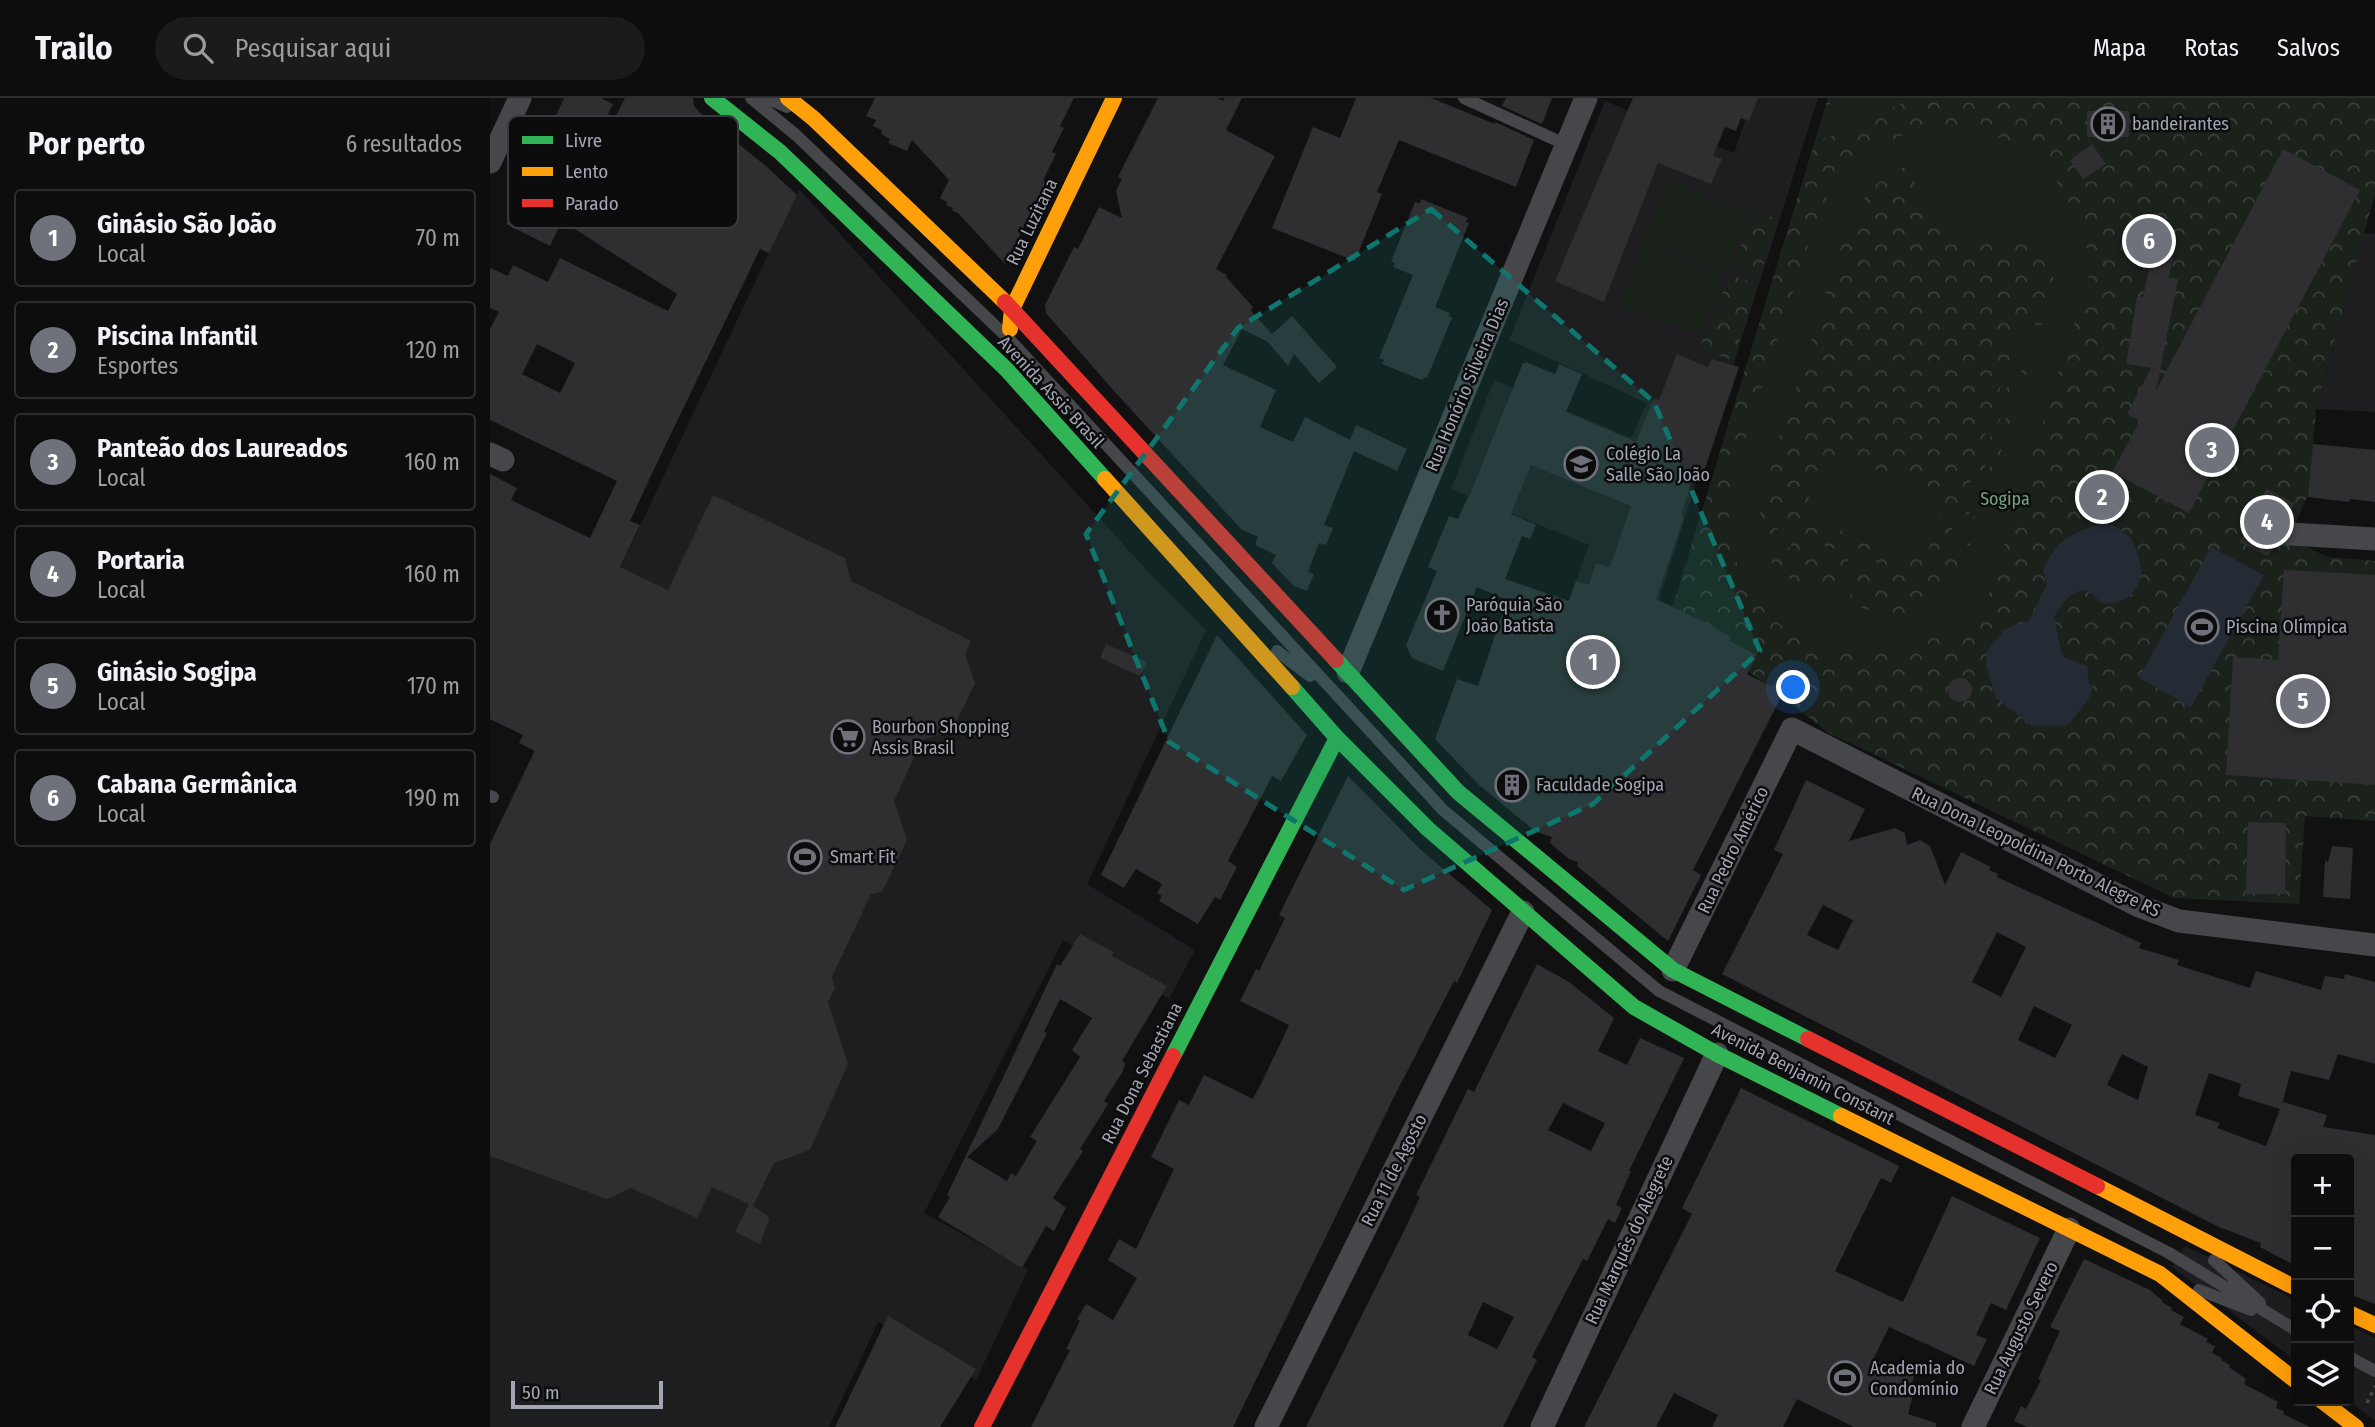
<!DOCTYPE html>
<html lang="pt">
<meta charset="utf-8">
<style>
body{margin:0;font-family:"Fira Sans Condensed",sans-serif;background:#1b1b1c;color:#f1f3f6}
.controls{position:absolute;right:21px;bottom:21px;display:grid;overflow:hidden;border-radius:7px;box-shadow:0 7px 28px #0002}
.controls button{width:63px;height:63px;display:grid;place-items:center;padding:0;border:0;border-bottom:2px solid #2d2d2e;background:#0d0d0e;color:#f1f3f6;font:35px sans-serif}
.scale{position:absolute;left:21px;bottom:18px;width:152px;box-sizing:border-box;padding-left:7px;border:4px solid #a1a5b4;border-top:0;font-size:19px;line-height:24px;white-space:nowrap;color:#a1a5b4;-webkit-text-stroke:5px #0c0c0d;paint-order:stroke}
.you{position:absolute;left:1304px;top:590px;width:24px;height:24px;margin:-18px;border:5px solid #fff;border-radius:50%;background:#1a73e8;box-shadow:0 0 0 10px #1a73e833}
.badge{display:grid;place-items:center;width:46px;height:46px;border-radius:50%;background:#6f717b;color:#fff;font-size:23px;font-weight:700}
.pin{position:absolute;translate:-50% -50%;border:4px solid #fff;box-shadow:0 2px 7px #0006}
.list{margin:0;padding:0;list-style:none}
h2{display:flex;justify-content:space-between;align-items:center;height:91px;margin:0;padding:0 28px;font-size:30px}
h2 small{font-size:23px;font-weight:400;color:#9a9c9e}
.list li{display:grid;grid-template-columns:46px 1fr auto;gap:21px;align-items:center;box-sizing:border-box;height:98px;margin:0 14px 14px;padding:0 14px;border:2px solid #2d2d2e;border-radius:7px}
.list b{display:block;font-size:26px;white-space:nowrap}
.list p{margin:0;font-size:23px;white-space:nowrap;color:#9a9c9e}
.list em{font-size:23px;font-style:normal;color:#9a9c9e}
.icon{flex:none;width:38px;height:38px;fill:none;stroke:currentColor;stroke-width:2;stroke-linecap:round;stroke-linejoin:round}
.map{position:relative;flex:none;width:1885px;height:1329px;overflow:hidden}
header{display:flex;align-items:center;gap:42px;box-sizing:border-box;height:98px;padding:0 35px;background:#0d0d0e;border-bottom:2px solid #2d2d2e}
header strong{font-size:33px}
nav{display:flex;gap:38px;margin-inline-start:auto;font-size:24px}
.search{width:490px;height:63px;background:#1b1b1c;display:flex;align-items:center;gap:18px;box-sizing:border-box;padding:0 24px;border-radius:38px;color:#9a9c9e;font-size:26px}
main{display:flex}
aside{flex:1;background:#0d0d0e}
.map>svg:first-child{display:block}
.built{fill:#1e1e20}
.park{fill:url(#park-crowns)}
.garden{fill:#1b221c;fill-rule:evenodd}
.water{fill:#252b34}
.building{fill:#2f2f31;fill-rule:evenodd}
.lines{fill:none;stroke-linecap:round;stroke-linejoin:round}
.path{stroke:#47484d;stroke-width:3.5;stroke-dasharray:3.5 5;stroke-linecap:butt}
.lane{stroke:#46474b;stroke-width:12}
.street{stroke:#46474b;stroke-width:23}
.fast{stroke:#30b455;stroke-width:16}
.slow{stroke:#ff9f0a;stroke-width:16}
.jam{stroke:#e5322d;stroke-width:16}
.marked{fill:#0f766e;fill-opacity:0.2;stroke:#0f766e;stroke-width:5;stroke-dasharray:14 9;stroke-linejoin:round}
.labels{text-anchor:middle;stroke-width:5;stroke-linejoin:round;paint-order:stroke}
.poi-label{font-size:18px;fill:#a1a5b4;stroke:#0c0c0d;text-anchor:start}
.street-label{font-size:18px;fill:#a1a5b4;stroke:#0c0c0d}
.park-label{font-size:18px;fill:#77a17d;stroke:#0c0c0d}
.key{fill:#0c0c0d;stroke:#393a3f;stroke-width:2}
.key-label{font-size:19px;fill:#a1a5b4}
</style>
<header>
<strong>Trailo</strong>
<div class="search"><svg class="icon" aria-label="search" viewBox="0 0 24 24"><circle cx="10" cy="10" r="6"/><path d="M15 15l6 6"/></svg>Pesquisar aqui</div>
<nav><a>Mapa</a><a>Rotas</a><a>Salvos</a></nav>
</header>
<main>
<aside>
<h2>Por perto<small>6 resultados</small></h2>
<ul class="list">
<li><span class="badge">1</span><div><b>Ginásio São João</b><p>Local</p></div><em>70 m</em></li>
<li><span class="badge">2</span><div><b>Piscina Infantil</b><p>Esportes</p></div><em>120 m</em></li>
<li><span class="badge">3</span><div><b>Panteão dos Laureados</b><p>Local</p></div><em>160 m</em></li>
<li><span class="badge">4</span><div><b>Portaria</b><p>Local</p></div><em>160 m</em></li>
<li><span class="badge">5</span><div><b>Ginásio Sogipa</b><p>Local</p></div><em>170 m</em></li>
<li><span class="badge">6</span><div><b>Cabana Germânica</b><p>Local</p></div><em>190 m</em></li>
</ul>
</aside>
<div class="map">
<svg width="1885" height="1329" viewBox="0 0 1885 1329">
<defs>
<pattern id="park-crowns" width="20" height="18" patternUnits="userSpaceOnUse" patternTransform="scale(1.75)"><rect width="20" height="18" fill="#1b221c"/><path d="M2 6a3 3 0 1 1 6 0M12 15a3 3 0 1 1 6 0" fill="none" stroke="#393f3b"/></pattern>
</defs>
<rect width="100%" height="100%" fill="#111112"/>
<path class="built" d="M1263,0H1328L1112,682L1025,652L1099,447L961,391L1004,282L1141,340L1157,305L1019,242L1115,3L1244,55Z
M309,91L664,480L716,532L597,786L705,852L679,901L573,842L434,1115L538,1172L486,1282L388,1224L339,1329H0V746Z
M1874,135L1885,136V314L1826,311Z
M1695,1148L1806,1202V1263L1682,1169Z
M1859,1227L1885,1240V1323L1859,1303Z"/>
<path class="park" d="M1338,0H1885V96L1826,311L1819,394L1799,440L1837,459L1885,463V723L1815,718L1809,806L1684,800L1339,635L1181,514Z
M1266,112L1287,121L1269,180L1242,169Z
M1240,177L1267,186L1243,262L1209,251Z"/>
<path class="garden" d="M1342,0H1423L1329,43Z
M1463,29C1540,38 1576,76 1595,149L1607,153L1485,539L1458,530C1345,601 1220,516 1241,385L1329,114C1358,58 1399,32 1463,29ZM1417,68L1449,133L1485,145L1491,131L1565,158L1566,163L1561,199L1474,467C1440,522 1415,526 1358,505L1371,465L1435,485L1437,480L1373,460L1376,452L1363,448L1360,456L1304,438L1306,431L1289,425L1283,444L1300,450L1303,443L1359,461L1345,500C1284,480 1264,463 1272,395L1357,130C1370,102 1387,78 1417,68Z
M1177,82L1260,115L1235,175L1153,142Z
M1152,145L1234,178L1210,238L1128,205Z
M1529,222L1548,228L1538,258H1536L1480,430L1482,431L1473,461L1454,455L1464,425L1467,426L1522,253L1519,252ZM1528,255L1531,257L1475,429L1472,427Z
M1335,354L1457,396L1435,462L1312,419Z"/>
<path class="water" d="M1615,425C1645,434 1647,449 1652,477C1645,498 1634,505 1613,506L1597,492C1578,494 1574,504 1564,519L1571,553L1575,560L1597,568L1599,586L1603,588L1599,600L1580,625L1574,628H1542L1506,600L1496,567L1497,553L1515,531L1539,523L1557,486L1553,472C1567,441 1583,433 1615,425Z
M1721,449L1774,477L1701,609L1649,580Z"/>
<path class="building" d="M74,0H111L123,6L110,32L89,22L72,57L127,93L156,39L124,22L135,0H203L204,8L210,15L277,69L307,97L279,155L270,151L165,369L140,423L150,427L130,469L178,492L223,397L355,460L361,483L481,543L475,557L485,585L462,633L432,642L404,703L417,742L392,794L381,796L342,879L345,890L338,904L358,966L320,1052L284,1065L263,1108L278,1118L279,1122L270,1146L245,1134L259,1106L222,1089L207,1120L141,1090L117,1101L0,1058V746L45,653L29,645L33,637L0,621V376L27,390L21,402L100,440L127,383L0,322V231L9,214L0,210V170L18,178L23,167L58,184L70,160L178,213L187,196L72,123L60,148L16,126L28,100L25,98L27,93L38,76L41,78L59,49L53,45ZM47,246L85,265L70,295L32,276Z
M385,0H584L570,28L574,30L562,54L566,56L553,82L557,84L515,166L469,116L462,112L463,110L456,107L457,104L450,100L459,82L422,42L417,53L398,45L400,41L391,36L392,32L383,28L386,22L376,18Z
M668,0H727L733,3L735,0H752L736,32L785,58L726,171L737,177L736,179L763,209L761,213L782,236L802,218L847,269L829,285L804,256L798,268L778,244L752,231L733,267L786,292L770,329L803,344L815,319L860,342L866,327L917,351L907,373L864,353L834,427L843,430L836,447L829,445L818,474L824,476L817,493L804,488L782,465L786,457L767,448L765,446L768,439L751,431L624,293L556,215L555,207L584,149L588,151L609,109L632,120L626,93L632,81L628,79Z
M866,0H941L1005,26V24L1044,42L1026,89L909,42L887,94L892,96L865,163L782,130L823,29L850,40Z
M1016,0H1062L1052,26L1012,8Z
M1143,0H1268L1259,23L1251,20L1246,33L1235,29L1223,58L1232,61L1221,86L1168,65L1114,204L1065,183Z
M1597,13H1639V39H1597Z
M1602,46L1616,66L1593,81L1580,62Z
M1793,51L1870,92L1699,415L1622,374L1650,323L1637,316L1661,270L1636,266L1647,198L1653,199L1663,153L1650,156L1645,135L1669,128L1676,158L1683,160L1679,179L1688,181L1666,293Z
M931,101L978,120L976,124L979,125L945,209L960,215L959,218L962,220L937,280L934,279L932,282L892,266L894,262L889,260L923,177L903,169L905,165L901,164L925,104L930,105Z
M1187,256L1218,269L1222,261L1249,269L1211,382L1203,379L1192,415L1193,422L1166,501L1219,526L1241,539L1239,543L1267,557L1257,576L1293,595L1203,772L1211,777L1178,843L1087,768L1088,764L1079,761L1060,745L1062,739L1046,734L988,686L945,641L967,581L988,588L1017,502L987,489L953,573L922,560L916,547L947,473L938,469L959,418L968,421L978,399H979L1033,265L1035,266L1036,264L1065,276L1069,266L1092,276L1076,314L1146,344L1164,300L1169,302ZM1041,367L1141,408L1120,469L1106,465L1099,487L1086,483L1079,503L1015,481L1032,438L1040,441L1046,427L1021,416Z
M1823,346L1885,352V404L1860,401L1859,404L1818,399Z
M1776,391L1805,405L1796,423L1789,429L1788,439L1778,458L1749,444Z
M1794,472L1885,477V687L1736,677L1743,559L1788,562Z
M727,537L817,637L791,683L782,678L738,763L747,769L730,802L725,799L708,826L669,803L672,798L667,795L672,786L646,771L634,790L611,777Z
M616,546L657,564L650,578L610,560Z
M1458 592a12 12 0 1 1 24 0a12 12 0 1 1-24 0Z
M858,678L931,752L1002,812L967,885L964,883L906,995L743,1329H541L580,1252L576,1251L590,1223L587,1221L596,1206L623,1222L647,1180L618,1162L629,1141L646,1151L684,1071L661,1059L689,1002L699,1007L714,977L763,1001L773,982L799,927L750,903L766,871L769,873L795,820L789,817Z
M1316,682L1375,711L1359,743L1405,730L1415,735L1417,747L1430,742L1440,748L1455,787L1471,754L1501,769L1499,772L1508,776L1507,779L1651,845L1649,850L1689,862L1687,867L1760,890L1766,873L1831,892L1835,878L1854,881L1855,876L1885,884V966L1848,956L1839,982L1801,973L1791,1010L1793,1004L1837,1017L1833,1029L1885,1037V1206L1859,1196V1061H1806V1168L1770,1149L1771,1145L1729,1129L1232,876L1293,756L1284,752ZM1333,807L1363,822L1348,852L1317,837ZM1507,834L1536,849L1511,899L1482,884ZM1544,908L1582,927L1565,960L1528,942ZM1632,956L1658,969L1648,1002L1617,987ZM1719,975L1751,986L1748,998L1790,1011L1776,1048L1727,1030L1730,1025L1705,1017Z
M1758,724L1796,725L1795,796H1756Z
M1842,748L1863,750L1860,801L1833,799L1835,763L1838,764Z
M590,836L624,854L622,858L677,888L632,963L635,965L633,973L614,1003L618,1006L590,1051L593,1053L563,1100L576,1110L564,1133L556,1128L532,1170L448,1119L460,1099L457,1097L567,866L570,868ZM570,901L602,920L582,952L590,959L540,1039L547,1043L526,1078L521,1075L517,1083L477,1059L508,1031L557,935L554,934Z
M1047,866L1079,884L1124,920L1108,953L1137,967L1150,940L1194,960L1139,1073H1141L1126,1107L1132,1110L1125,1125L1118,1121L1097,1163L1093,1161L1042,1259L1047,1262L1013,1329H816L914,1133L930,1099L926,1097L978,991L984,994ZM1073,1005L1115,1025L1101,1053L1058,1032ZM993,1204L1024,1219L1007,1251L978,1237Z
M1251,990L1409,1068L1401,1085L1391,1080L1345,1173L1413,1204L1462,1098L1550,1140L1516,1212L1501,1205L1486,1237L1497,1241L1484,1268L1399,1229L1383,1262L1425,1274L1419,1296L1423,1297L1418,1316L1446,1325V1329H1364L1307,1301L1293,1329H1222L1228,1317L1184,1295L1166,1329H1094L1202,1116L1192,1110Z
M1594,1161L1660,1192L1673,1203L1672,1204L1682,1210L1681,1212L1694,1219L1690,1226L1718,1241L1716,1244L1725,1248L1722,1255L1732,1260L1731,1262L1740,1267L1739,1269L1756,1281L1754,1286L1788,1304L1786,1310L1794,1313L1793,1316L1820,1329H1537L1524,1323L1531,1308L1536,1311L1551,1282L1548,1281L1570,1233L1560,1229Z
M398,1218L486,1271L450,1329H345Z"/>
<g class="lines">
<path class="path" d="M1877,1305L1885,1288"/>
<path class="lane" d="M261,0L306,37L519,241L953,712L1169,893L1679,1155L1806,1232
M277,0L297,9
M974,0L1077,47
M787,553L820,578
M0,698L3,699
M1724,1162L1770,1205
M1709,1192L1761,1212
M1859,1259L1885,1273"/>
<path class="street" d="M0,64L30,0
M0,356L13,362
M1801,436L1885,441
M858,574L1096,0
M1183,872L1302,631L1649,808L1689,823L1885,847
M776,1329L1033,814
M1052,1329L1227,956
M1483,1329L1579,1131"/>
<path class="fast" d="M222,0L290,54L517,272L615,381
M846,562L968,694L1183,872L1318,941
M802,589L847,640L938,731L1144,909L1227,956L1351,1018
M683,958L847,640"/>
<path class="slow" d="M298,0L323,20L515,204
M520,231L522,211L624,0
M615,381L802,589
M1351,1018L1670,1176L1806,1283
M1607,1088L1806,1190
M1859,1215L1885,1227
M1832,1303L1866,1329"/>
<path class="jam" d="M515,204L846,562
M1318,941L1607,1088
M492,1329L683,958"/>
</g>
<path class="marked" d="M941,111L1164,304L1270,553L1103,706L914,792L679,644L596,436L748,230Z"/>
<defs>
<symbol id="building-ring" viewBox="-11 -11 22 22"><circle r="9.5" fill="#0c0c0d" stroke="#6f717b" stroke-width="1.5"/><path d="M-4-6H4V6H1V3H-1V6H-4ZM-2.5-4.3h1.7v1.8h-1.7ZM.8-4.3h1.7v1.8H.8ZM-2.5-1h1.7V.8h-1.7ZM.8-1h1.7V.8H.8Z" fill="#6f717b"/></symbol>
<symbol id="school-ring" viewBox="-11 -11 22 22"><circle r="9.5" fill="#0c0c0d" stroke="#6f717b" stroke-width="1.5"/><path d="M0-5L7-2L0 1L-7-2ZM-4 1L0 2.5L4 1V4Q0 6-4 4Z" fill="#6f717b"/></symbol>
<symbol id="church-ring" viewBox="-11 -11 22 22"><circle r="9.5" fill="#0c0c0d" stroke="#6f717b" stroke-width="1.5"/><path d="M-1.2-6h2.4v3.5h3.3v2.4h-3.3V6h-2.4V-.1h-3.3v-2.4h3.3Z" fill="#6f717b"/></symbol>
<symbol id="stadium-ring" viewBox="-11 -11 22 22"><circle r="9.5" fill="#0c0c0d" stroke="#6f717b" stroke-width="1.5"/><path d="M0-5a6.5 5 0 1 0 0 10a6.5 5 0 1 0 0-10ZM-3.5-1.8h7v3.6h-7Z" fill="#6f717b"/></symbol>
<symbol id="supermarket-ring" viewBox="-11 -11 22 22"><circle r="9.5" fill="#0c0c0d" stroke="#6f717b" stroke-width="1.5"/><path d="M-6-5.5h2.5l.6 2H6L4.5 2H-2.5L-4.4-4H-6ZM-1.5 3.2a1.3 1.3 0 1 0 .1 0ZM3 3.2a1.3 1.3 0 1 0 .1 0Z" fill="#6f717b"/></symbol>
</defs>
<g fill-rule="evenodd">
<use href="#building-ring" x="1599" y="7" width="38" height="38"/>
<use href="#school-ring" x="1072" y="347" width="38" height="38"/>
<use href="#church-ring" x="933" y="498" width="38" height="38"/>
<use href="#stadium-ring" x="1693" y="510" width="38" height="38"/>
<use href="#supermarket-ring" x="339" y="620" width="38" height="38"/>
<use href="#building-ring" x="1003" y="668" width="38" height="38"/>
<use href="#stadium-ring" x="296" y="740" width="38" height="38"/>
<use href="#stadium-ring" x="1336" y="1261" width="38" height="38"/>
</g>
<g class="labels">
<g class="poi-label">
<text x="1642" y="32">bandeirantes</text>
<text x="1116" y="362">Colégio La<tspan x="1116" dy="21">Salle São João</tspan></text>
<text x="976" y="513">Paróquia São<tspan x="976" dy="21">João Batista</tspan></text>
<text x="1736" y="535">Piscina Olímpica</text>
<text x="382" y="635">Bourbon Shopping<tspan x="382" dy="21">Assis Brasil</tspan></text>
<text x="1046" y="693">Faculdade Sogipa</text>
<text x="340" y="765">Smart Fit</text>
<text x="1380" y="1276">Academia do<tspan x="1380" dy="21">Condomínio</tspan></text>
</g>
<g class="street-label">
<text transform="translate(542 124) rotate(-64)" y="6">Rua Luzitana</text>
<text transform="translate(977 287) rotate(-67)" y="6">Rua Honório Silveira Dias</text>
<text transform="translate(561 294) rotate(47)" y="6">Avenida Assis Brasil</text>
<text transform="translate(1243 752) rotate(-64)" y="6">Rua Pedro Américo</text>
<text transform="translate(1546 754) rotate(26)" y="6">Rua Dona Leopoldina Porto Alegre RS</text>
<text transform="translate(652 975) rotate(-63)" y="6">Rua Dona Sebastiana</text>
<text transform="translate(1313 976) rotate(27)" y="6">Avenida Benjamin Constant</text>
<text transform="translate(904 1072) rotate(-63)" y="6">Rua 11 de Agosto</text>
<text transform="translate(1139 1142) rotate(-65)" y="6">Rua Marquês do Alegrete</text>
<text transform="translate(1531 1230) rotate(-64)" y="6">Rua Augusto Severo</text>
</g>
<g class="park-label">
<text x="1515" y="407">Sogipa</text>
</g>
</g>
<rect x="18" y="18" width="230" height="112" rx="10" class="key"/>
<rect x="32" y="38" width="31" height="8" fill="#30b455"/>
<rect x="32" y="69" width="31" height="9" fill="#ff9f0a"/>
<rect x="32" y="101" width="31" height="8" fill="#e5322d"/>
<g class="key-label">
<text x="75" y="49">Livre</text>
<text x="75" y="80">Lento</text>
<text x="75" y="112">Parado</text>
</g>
</svg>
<div class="controls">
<button>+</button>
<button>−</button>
<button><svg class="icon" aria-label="locate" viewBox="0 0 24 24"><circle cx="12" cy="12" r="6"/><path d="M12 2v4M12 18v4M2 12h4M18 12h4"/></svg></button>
<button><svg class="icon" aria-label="layers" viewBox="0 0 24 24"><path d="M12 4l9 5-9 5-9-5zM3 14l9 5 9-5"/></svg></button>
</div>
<div class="scale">50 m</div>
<div class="you"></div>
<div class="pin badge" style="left:1103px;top:564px">1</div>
<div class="pin badge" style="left:1612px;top:399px">2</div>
<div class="pin badge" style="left:1722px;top:352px">3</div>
<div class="pin badge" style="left:1777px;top:424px">4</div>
<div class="pin badge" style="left:1813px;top:603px">5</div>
<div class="pin badge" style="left:1659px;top:143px">6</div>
</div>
</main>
